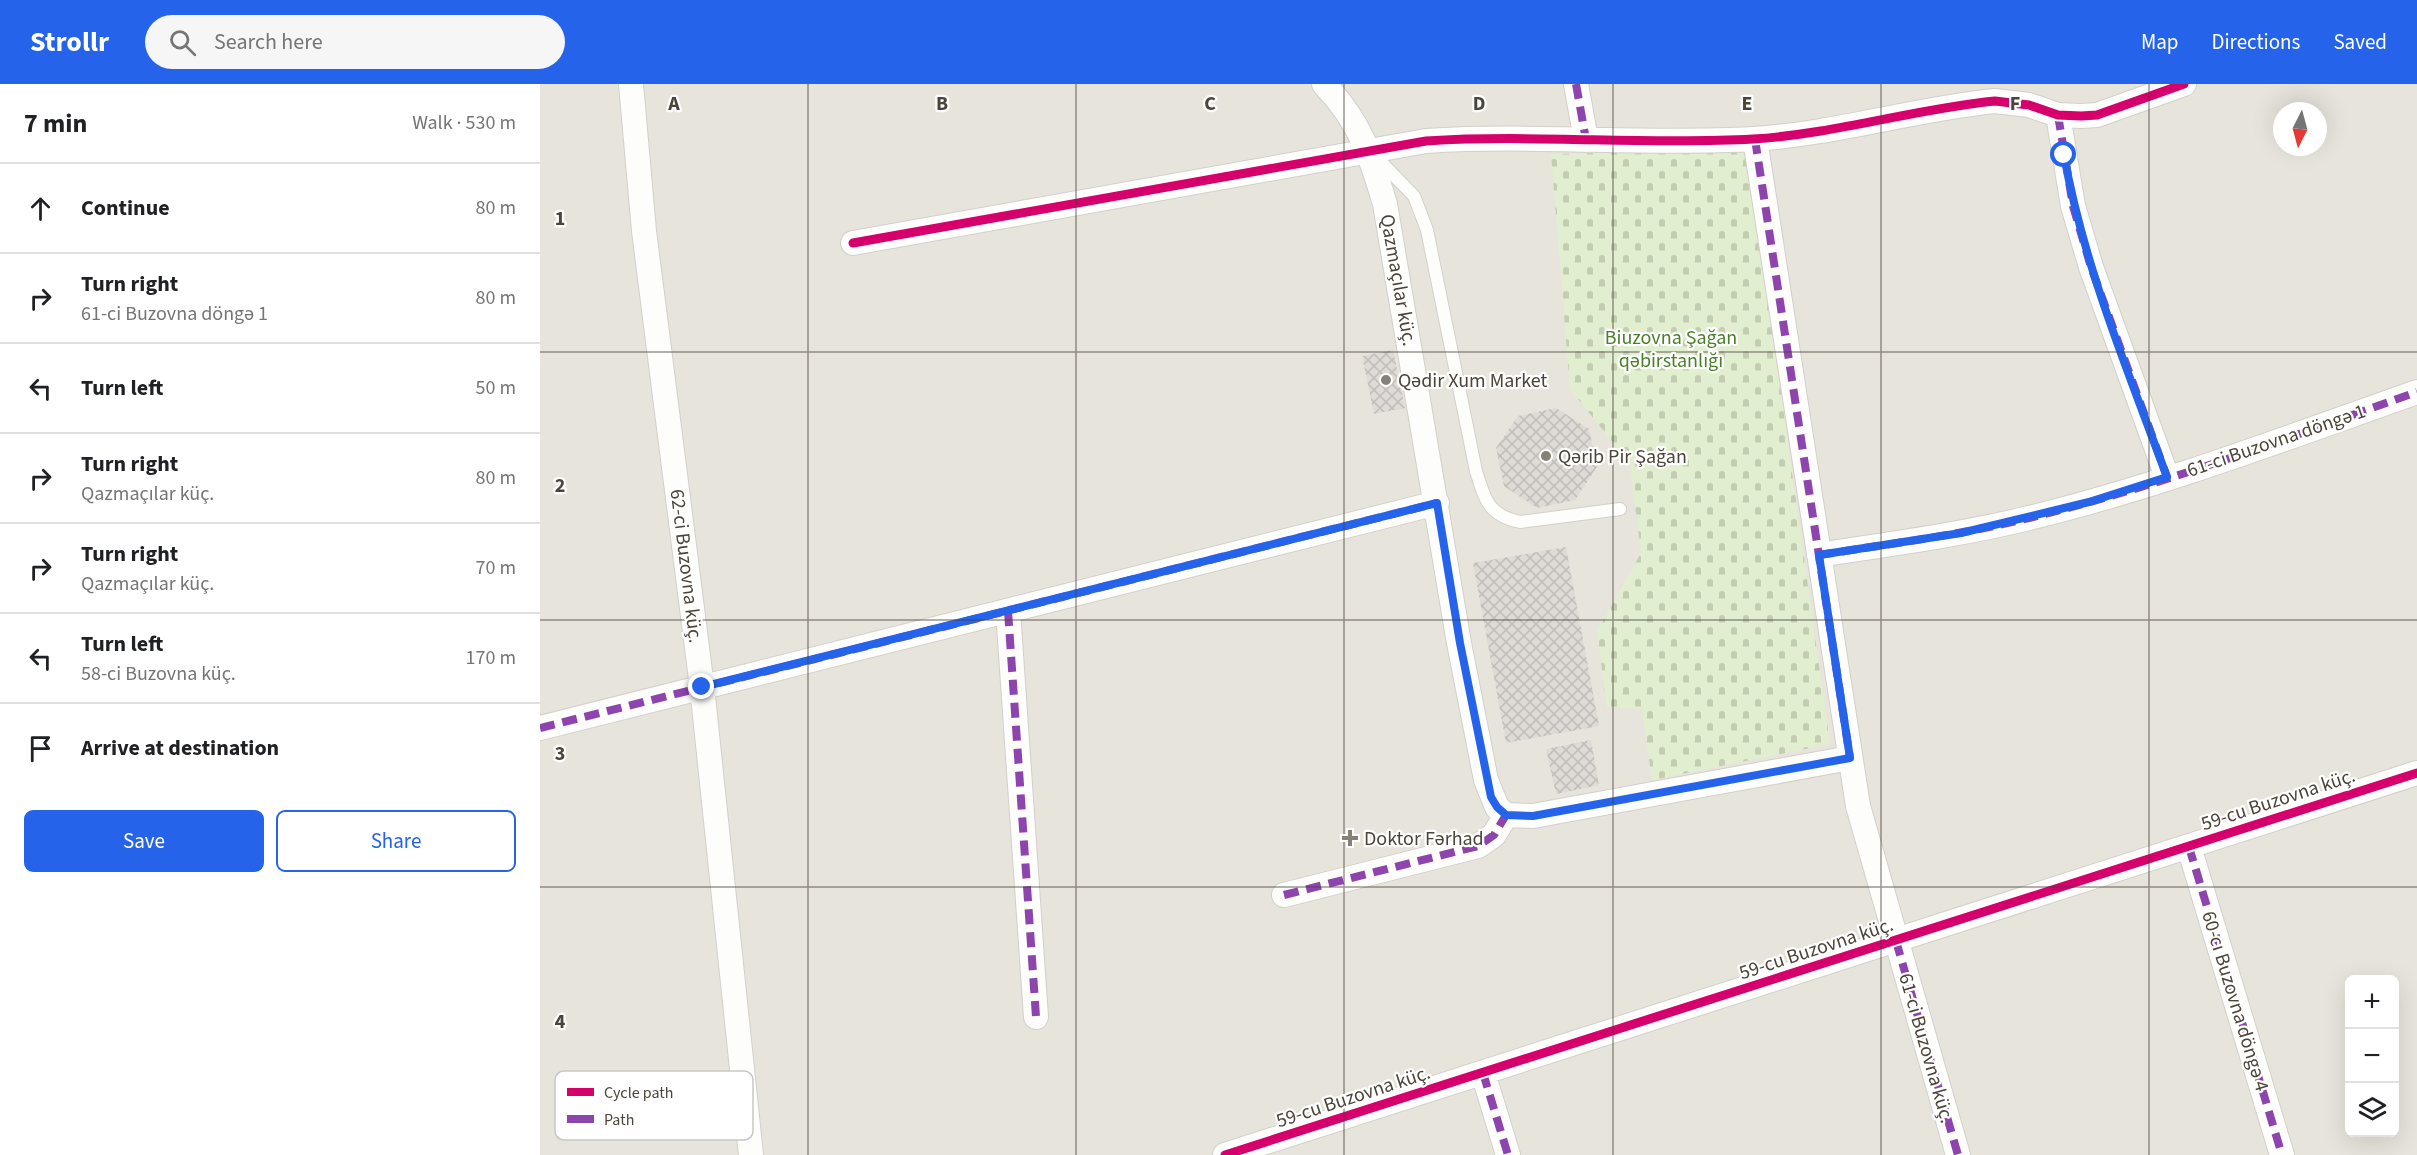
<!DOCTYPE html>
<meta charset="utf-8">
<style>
body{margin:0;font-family:"Source Sans 3",sans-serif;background:#f6f6f6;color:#202124}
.controls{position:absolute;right:18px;bottom:18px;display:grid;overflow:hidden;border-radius:9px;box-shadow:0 6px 24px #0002}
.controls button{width:54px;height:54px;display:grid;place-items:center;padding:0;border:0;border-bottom:2px solid #e0e0e0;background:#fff;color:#202124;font:30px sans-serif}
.compass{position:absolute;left:1733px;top:18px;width:54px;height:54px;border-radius:50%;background:#fff;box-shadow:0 6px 24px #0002;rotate:186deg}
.stop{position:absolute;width:18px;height:18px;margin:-14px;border:4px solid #2563eb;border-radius:50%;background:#fff}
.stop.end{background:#2563eb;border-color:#fff;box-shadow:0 2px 6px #0008}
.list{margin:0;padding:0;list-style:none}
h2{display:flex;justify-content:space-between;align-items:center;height:78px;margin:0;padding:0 24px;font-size:26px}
h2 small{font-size:20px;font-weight:400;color:#757577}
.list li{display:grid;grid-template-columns:39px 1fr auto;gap:18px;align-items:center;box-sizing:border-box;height:90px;padding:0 24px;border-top:2px solid #e0e0e0}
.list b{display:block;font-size:22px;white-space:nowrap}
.list p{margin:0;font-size:20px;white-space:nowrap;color:#757577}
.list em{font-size:20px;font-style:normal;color:#757577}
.actions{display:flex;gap:12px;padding:18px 24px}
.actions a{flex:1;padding:14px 0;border:2px solid #2563eb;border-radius:9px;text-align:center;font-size:21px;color:#2563eb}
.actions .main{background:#2563eb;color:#fff}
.icon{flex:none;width:33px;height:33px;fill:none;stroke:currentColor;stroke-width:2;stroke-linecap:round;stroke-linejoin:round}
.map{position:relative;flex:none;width:1877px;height:1071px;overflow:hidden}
header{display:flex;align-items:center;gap:36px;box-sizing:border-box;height:84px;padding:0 30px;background:#2563eb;color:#fff}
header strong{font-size:28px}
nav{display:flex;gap:33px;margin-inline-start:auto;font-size:21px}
.search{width:420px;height:54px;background:#f6f6f6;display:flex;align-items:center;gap:15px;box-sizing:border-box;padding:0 21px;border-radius:33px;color:#757577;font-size:22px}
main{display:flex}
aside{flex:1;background:#fff}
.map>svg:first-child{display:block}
.residential{fill:#e7e4dc;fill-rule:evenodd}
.cemetery{fill:url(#cemetery-stones)}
.building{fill:url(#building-cross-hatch)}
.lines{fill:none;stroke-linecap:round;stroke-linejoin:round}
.lane-casing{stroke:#d2d0cb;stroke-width:14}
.street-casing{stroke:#d2d0cb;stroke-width:26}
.lane{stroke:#fdfdfc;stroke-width:12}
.street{stroke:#fdfdfc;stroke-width:24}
.quiet{stroke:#8e44ad;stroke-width:8;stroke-dasharray:15 8;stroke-linecap:butt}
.cycleway-casing{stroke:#fff;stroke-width:13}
.cycleway{stroke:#d6006c;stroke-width:9}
.route{stroke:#2563eb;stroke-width:8}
.grid{fill:none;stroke:#4b4439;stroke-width:1.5;stroke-opacity:0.55}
.poi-dot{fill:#868178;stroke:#fff;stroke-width:2}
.labels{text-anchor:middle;stroke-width:4.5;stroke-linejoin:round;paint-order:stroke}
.street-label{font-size:20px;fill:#4b4439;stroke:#fff}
.park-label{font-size:20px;fill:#4a7f2a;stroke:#fff}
.poi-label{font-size:20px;fill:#4b4439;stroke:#fff;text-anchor:start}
.key{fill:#fff;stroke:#c9c7c4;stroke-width:1.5}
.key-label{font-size:16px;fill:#4b4439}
.grid-label{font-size:20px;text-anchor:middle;font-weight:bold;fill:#4b4439;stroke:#fff;stroke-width:4.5;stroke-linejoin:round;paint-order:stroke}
</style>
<header>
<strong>Strollr</strong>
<div class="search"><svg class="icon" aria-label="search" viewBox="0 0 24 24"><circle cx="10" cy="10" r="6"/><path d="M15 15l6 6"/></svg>Search here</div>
<nav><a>Map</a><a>Directions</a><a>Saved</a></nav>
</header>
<main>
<aside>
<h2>7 min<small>Walk · 530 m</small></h2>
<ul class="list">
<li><svg class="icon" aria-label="ahead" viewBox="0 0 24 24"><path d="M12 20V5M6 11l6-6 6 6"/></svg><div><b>Continue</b></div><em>80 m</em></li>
<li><svg class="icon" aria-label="right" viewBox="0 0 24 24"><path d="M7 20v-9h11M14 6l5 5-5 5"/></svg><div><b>Turn right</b><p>61-ci Buzovna döngə 1</p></div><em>80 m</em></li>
<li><svg class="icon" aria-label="left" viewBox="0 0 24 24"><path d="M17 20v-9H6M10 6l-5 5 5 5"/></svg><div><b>Turn left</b></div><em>50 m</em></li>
<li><svg class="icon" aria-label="right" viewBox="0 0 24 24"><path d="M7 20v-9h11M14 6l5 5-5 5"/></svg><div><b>Turn right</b><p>Qazmaçılar küç.</p></div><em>80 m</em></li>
<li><svg class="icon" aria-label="right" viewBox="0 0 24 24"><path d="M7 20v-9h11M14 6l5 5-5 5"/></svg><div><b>Turn right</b><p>Qazmaçılar küç.</p></div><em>70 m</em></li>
<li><svg class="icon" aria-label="left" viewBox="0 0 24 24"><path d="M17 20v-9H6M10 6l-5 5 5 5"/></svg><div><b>Turn left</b><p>58-ci Buzovna küç.</p></div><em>170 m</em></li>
<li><svg class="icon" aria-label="arrive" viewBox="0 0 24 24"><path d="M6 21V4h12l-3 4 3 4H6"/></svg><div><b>Arrive at destination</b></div></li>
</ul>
<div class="actions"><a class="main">Save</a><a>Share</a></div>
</aside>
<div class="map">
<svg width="1877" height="1071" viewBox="0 0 1877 1071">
<defs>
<pattern id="cemetery-stones" width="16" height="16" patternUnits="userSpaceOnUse" patternTransform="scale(1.5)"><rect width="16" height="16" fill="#e1eecf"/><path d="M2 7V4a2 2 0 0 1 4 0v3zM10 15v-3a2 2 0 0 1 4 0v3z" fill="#c3cdb2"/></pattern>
<pattern id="building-cross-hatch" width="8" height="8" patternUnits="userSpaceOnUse" patternTransform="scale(1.5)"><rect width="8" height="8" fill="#dedbd6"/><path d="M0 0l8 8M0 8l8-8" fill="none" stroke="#c0bdb8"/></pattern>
</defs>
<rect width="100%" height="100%" fill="#f4f2ee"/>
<path class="residential" d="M0,0H1877V1071H0ZM1742,27H1778V63H1742ZM1810,896H1854V1048H1810Z"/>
<path class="cemetery" d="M1207,66L1290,660L1112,696L1102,625L1067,623L1057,548L1101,469L1090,380L1030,305L1011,70Z"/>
<path class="building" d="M853,266L865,324L834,330L822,272Z
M1016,324L1049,345L1057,383L1035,416L997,424L964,402L956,364L978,332Z
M1026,463L1059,642L966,659L933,479Z
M1051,656L1059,701L1016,710L1006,665Z"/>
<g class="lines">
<defs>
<path id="lane" d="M835,72L874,112L887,146L936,387C945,416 948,431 980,438L1080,425"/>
<path id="street" d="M91,0L104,147L162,603L211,1071
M784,0C821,39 830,70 845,120L919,559L946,696L957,723L966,731L993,732L1310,674
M1036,0L1046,56
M1518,31L1533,122L1551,183L1627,393
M1215,55L1318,722L1418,1071
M313,159L886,57C995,50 1104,61 1213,55C1295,50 1374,25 1455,17L1489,21L1518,31L1541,32L1557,31L1644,0
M1279,471C1349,460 1420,451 1489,434C1621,402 1749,353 1877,308
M468,527L496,933
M0,644L897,419
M1649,763L1742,1071
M744,811L938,762L954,751L966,731
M943,989L968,1071
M685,1071L1877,689"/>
</defs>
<use href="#lane" class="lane-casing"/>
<use href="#street" class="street-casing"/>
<use href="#lane" class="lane"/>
<use href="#street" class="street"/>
<path class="quiet" d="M1036,0L1046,56
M1518,31L1533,122L1551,183L1627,393
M1215,55L1310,674
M1279,471C1349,460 1420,451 1489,434C1621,402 1749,353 1877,308
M468,527L496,933
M0,644L897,419
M1649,763L1742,1071
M744,811L938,762L954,751L966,731
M1356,857L1418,1071
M943,989L968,1071"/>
<defs>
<path id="cycleway" d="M313,159L886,57C995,50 1104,61 1213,55C1295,50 1374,25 1455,17L1489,21L1518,31L1541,32L1557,31L1644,0
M685,1071L1877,689"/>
</defs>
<use href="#cycleway" class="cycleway-casing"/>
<use href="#cycleway" class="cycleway"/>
</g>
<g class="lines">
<path class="route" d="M162,603L897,419L920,559L951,713L957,723L966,731L993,732L1310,674L1279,471L1421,449L1549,418L1627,393C1588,287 1544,183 1524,71"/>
</g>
<path class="grid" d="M268,0V1071M536,0V1071M804,0V1071M1073,0V1071M1341,0V1071M1609,0V1071M0,268H1877M0,536H1877M0,803H1877"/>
<g class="poi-dot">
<circle cx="846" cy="296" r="6"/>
<circle cx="1006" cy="372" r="6"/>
<path d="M807 745h6v6h6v6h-6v6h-6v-6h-6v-6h6z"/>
</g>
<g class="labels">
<g class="street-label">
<text transform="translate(859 196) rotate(80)" y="7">Qazmaçılar küç.</text>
<text transform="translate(1736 356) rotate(-19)" y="7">61-ci Buzovna döngə 1</text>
<text transform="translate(147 482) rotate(83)" y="7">62-ci Buzovna küç.</text>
<text transform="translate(1738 715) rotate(-18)" y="7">59-cu Buzovna küç.</text>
<text transform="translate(1276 864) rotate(-18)" y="7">59-cu Buzovna küç.</text>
<text transform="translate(1696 917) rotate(73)" y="7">60-cı Buzovna döngə 4</text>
<text transform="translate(1387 964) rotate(74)" y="7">61-ci Buzovna küç.</text>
<text transform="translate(813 1012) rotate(-18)" y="7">59-cu Buzovna küç.</text>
</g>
<g class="park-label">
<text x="1131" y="260">Biuzovna Şağan<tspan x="1131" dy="23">qəbirstanlığı</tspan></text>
</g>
<g class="poi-label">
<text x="858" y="303">Qədir Xum Market</text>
<text x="1018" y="379">Qərib Pir Şağan</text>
<text x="824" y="761">Doktor Fərhad</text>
</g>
</g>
<rect x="15" y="987" width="198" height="69" rx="9" class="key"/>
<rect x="27" y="1004" width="27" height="8" fill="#d6006c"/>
<rect x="27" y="1031" width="27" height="8" fill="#8e44ad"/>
<g class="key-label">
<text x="64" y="1014">Cycle path</text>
<text x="64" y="1041">Path</text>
</g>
<g class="grid-label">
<text x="134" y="26">A</text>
<text x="402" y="26">B</text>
<text x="670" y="26">C</text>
<text x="939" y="26">D</text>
<text x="1207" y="26">E</text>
<text x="1475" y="26">F</text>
<text x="20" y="141">1</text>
<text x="20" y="408">2</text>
<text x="20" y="676">3</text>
<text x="20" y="944">4</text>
</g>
</svg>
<div class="controls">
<button>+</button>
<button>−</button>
<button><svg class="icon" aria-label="layers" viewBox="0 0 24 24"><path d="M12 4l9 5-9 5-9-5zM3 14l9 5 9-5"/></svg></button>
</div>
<svg class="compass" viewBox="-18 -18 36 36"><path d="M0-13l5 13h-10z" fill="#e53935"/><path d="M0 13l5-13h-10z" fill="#757577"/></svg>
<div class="stop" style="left:1524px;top:71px"></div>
<div class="stop end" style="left:162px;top:603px"></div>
</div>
</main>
